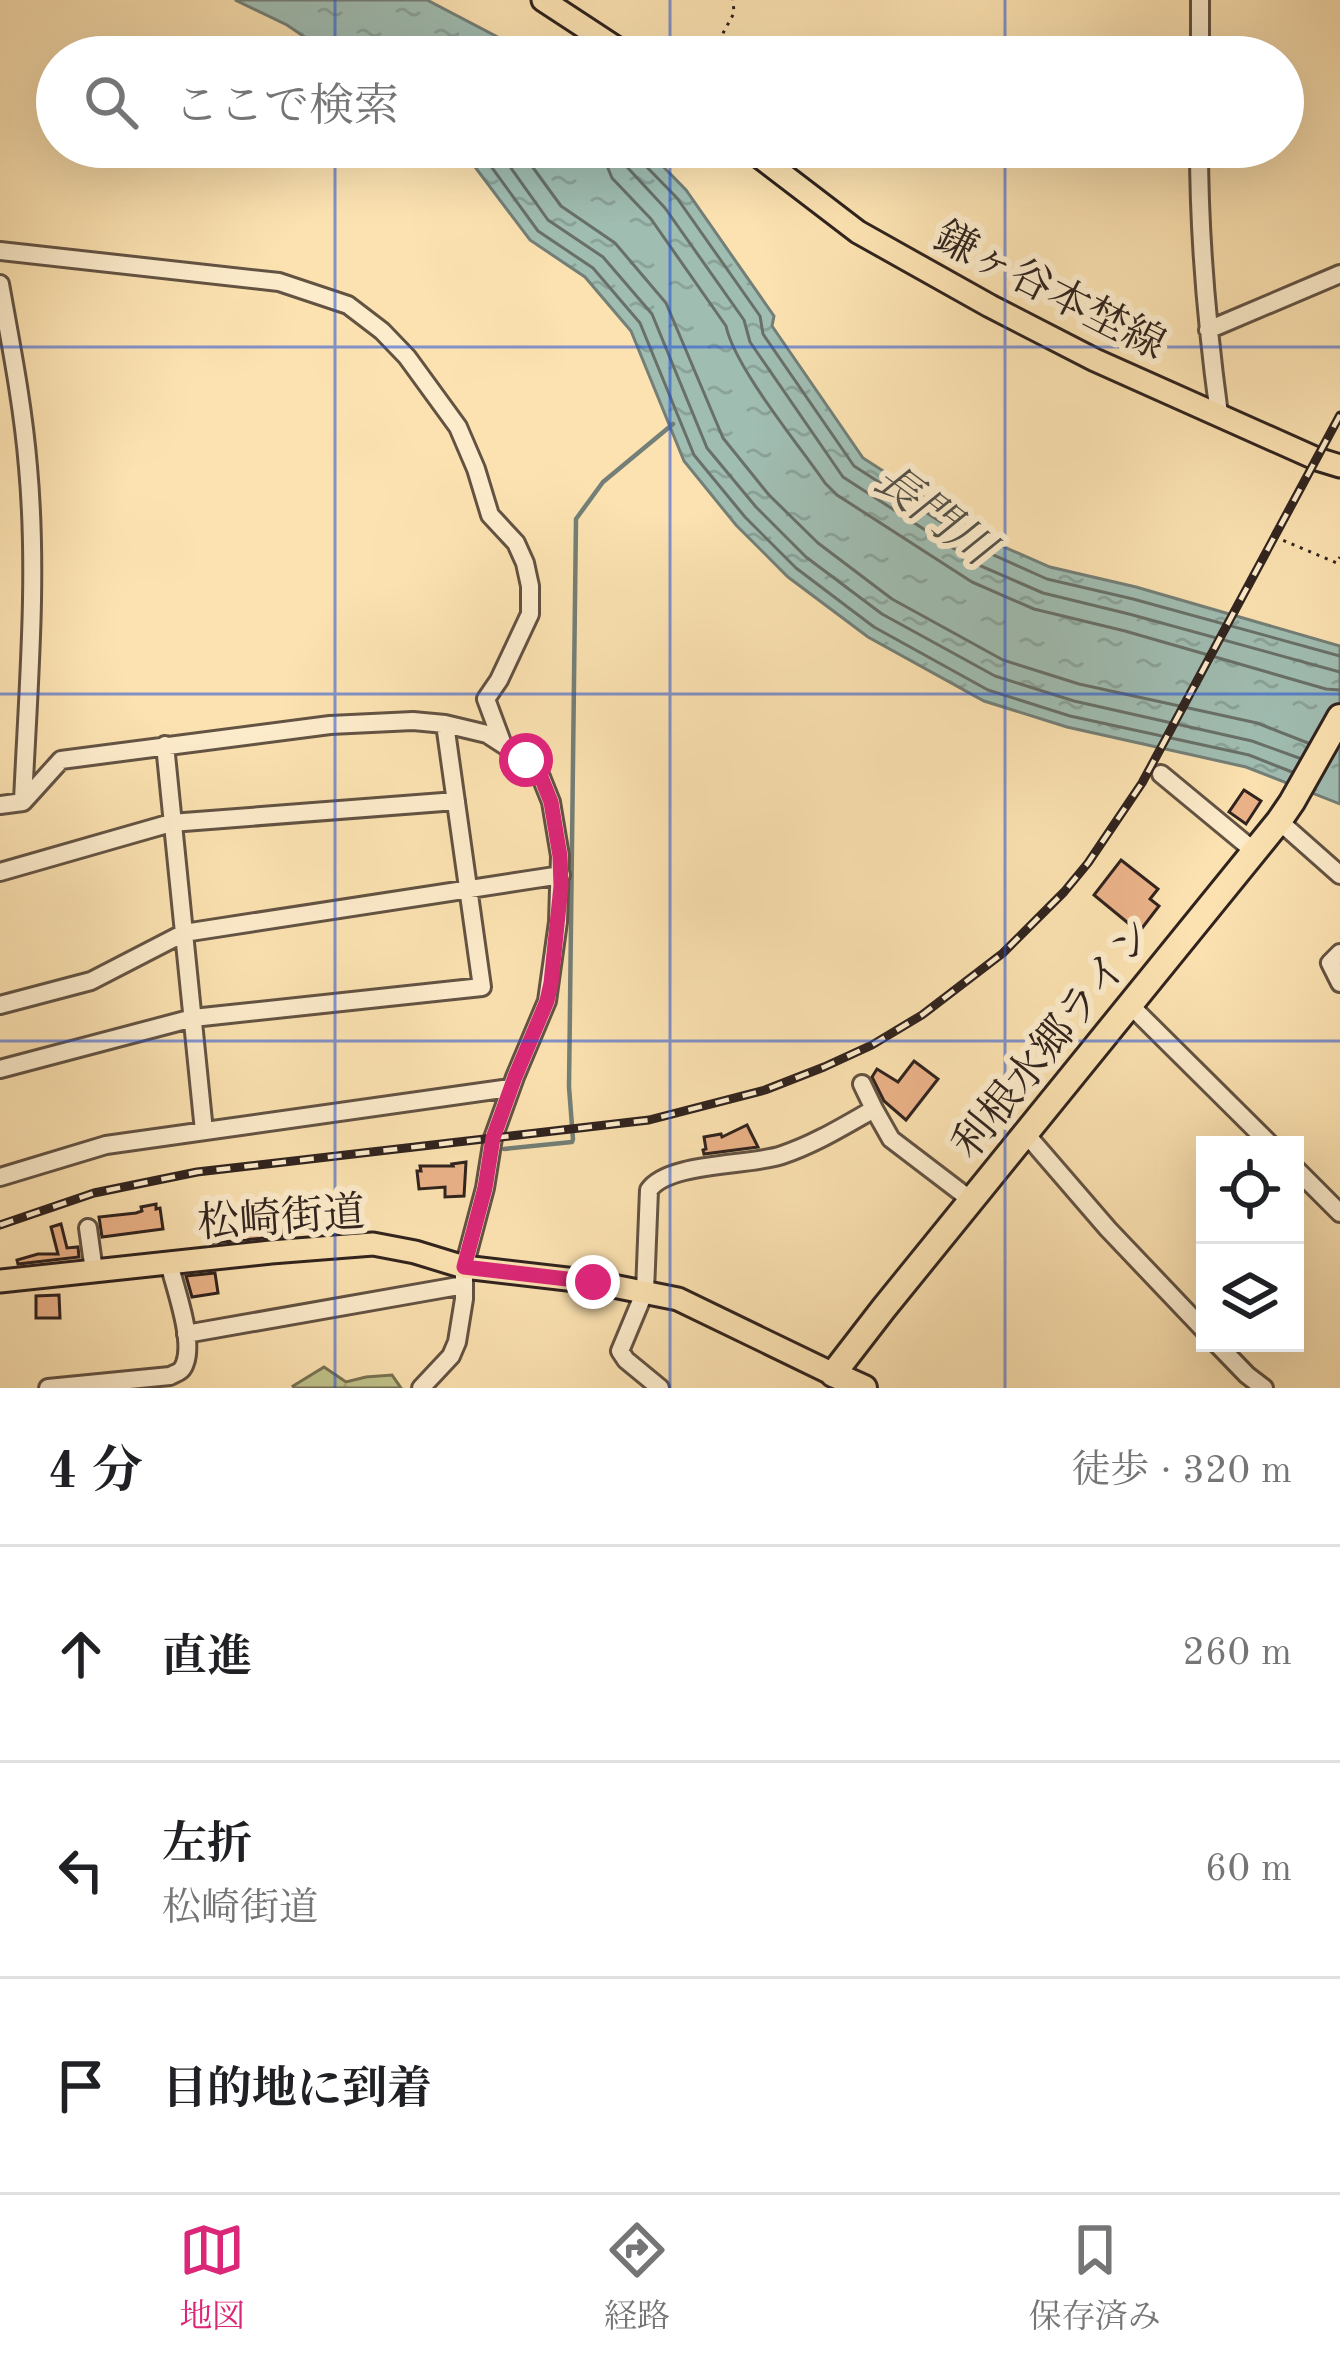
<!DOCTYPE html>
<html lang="ja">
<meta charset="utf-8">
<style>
body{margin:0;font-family:"Old Standard TT","Noto Serif JP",serif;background:#f2f2f2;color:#202124}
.controls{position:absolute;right:36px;bottom:36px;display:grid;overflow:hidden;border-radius:0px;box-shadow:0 12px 48px #0002}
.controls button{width:108px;height:108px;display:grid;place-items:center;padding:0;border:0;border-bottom:3px solid #e0e0e0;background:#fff;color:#202124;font:60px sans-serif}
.stop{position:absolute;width:36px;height:36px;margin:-27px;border:9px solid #db2777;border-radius:50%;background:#fff}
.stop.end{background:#db2777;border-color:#fff;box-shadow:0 3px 12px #0008}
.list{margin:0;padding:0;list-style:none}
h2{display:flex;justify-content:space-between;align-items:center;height:156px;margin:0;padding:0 48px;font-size:51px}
h2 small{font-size:39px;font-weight:400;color:#757577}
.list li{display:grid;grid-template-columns:78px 1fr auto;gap:36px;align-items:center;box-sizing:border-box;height:216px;padding:0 48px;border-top:3px solid #e0e0e0}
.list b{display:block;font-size:45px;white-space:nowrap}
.list p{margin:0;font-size:39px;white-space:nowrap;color:#757577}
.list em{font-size:39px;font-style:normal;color:#757577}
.icon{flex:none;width:66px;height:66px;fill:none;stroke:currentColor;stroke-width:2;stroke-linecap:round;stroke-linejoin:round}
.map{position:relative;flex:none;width:1340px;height:1388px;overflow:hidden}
.search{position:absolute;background:#fff;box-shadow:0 12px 48px #0002;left:36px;right:36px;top:36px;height:132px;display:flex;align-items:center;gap:30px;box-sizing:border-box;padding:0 42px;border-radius:66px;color:#757577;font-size:45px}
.sheet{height:804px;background:#fff}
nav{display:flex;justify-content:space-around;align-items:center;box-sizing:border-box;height:168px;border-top:3px solid #e0e0e0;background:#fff;font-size:33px;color:#757577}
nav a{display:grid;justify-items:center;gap:6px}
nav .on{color:#db2777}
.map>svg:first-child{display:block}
.forest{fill:url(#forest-firs);stroke:#787354;stroke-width:3}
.water{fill:url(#water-ripples);stroke:#737f77;stroke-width:3}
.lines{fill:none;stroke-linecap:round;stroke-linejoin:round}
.shore{stroke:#687068;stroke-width:3}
.stream{stroke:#737f77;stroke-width:4.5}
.building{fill:#ebb288;stroke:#30231e;stroke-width:3}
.minor-casing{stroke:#635343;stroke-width:22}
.major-casing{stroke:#30231e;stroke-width:27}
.highway-casing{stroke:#30231e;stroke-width:30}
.path{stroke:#30231e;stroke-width:3;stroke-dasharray:3 6;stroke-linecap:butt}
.minor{stroke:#fdeccc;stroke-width:16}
.major{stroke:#fce2b1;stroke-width:21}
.highway{stroke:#fce2b1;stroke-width:24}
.rail-casing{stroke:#30231e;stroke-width:9}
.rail{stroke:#fdeccc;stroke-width:4.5;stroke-dasharray:14;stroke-linecap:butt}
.route{stroke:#db2777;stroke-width:15}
.grid{fill:none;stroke:#1d4ed8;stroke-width:3;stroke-opacity:0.55}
.labels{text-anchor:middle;stroke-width:12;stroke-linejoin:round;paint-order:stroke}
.street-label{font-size:42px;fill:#30231e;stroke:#fdeccc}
.water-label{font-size:45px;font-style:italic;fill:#52514a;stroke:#fdeccc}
</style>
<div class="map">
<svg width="1340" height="1388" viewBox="0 0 1340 1388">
<defs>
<pattern id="forest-firs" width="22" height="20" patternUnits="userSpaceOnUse" patternTransform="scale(3)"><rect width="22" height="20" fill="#c0c38b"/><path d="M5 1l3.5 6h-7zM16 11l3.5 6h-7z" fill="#a5a778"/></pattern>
<pattern id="water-ripples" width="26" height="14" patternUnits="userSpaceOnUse" patternTransform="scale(3)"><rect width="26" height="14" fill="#a0bdb2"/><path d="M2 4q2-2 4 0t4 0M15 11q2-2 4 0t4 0" fill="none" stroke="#8aa299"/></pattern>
</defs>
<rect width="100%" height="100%" fill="#fce2b1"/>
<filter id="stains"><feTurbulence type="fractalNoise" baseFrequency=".00167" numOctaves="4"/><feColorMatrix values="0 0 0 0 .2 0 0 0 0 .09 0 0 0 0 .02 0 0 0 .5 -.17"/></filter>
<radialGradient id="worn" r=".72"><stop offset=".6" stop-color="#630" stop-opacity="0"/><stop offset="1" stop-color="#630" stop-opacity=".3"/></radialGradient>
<path class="forest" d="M324,1367L346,1382L366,1377L392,1375L401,1388H294L293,1386Z"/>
<path class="water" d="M235,0H427L509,43L525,57H334L287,25Z
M460,147H644L686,190L774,316L772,326L863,458L995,543L1050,567L1136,587L1340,646V804L1246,767L1067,727L984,701L868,637L788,577L736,525L684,461L631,331L585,277L530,240Z"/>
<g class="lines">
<path class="shore" d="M477,147L538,231L593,268L640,323L694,455L745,517L796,568L874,627L988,690L1070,716L1249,755L1292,772
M496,147L548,220L603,257L652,314L707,448L756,507L806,557L882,614L995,676L1074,701L1252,741L1299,758
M518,147L561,206L615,243L666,303L723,438L769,495L818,543L892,599L1003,660L1079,684L1257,723L1308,743
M603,147L605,161L612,178L651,219L726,326C735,368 799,445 825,483L837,495L972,582L1034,609L1125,631L1326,689L1340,690
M622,147L627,167L665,208L744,320L750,342L843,477L981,566L1043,593L1129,614L1340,672
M637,147L639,159L677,198L760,316L763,334L854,466L989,553L1047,579L1133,599L1340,656"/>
<path class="stream" d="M504,1149L572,1142L573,1139L569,1087L576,519L603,482L673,424"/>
</g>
<path class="building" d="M1244,790L1261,801L1246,824L1229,812Z
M1121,860L1158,889L1150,899L1159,906L1139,932L1094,895Z
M914,1061L938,1079L906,1120L884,1101L872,1077L877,1069L898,1082Z
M747,1125L758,1147L704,1154L703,1150L706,1149L704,1137L721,1134L722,1137Z
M466,1162L464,1196L445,1197V1187L419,1189L417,1171H421L420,1166H453L452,1164Z
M156,1204V1209L160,1208L163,1229L102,1237L99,1217L136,1213L142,1211L141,1207Z
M271,1219L272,1222L281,1220L284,1236L213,1243L211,1232L239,1228V1221Z
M61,1224L67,1248L78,1247L79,1257L18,1264L17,1260L38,1254H58L51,1227Z
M215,1273L218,1293L192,1297L186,1276Z
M59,1295L60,1318H36V1296Z"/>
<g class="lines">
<defs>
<path id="minor" d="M1200,57V0
M1199,147C1199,237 1207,326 1219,414
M0,251L279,282L348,305L382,331L407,357L458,427L476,469L490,515L516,543L525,563L530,586V614L499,680L486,699L502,742
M0,284C11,345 23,406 28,467C38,578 28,690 23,801
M1208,330L1340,274
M165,745L204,1131
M1161,774L1254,851
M0,805L23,802L61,760L330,725L413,721L445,724L487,734L527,760L541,777L551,802L560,856L558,922L547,1001L515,1077L493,1138L485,1188L464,1267V1299L457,1342L451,1356L421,1388
M1279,821L1340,875
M0,872L171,823L456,801
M1340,953L1330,963L1340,983
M0,1005L91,981L184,933L561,875
M1130,1005L1271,1145
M0,1069L193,1018L482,987L445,724
M862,1084L874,1109
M1026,1134L1108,1229L1205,1331
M1295,1168L1340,1213
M0,1177L106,1145L510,1088
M88,1228L94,1271
M186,1334L464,1285
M1216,1343L1247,1375L1264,1388
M48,1388L170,1376C178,1372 182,1372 185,1363C194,1339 175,1288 169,1263
M660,1388L626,1360L620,1351L645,1291L649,1190C668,1162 750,1166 782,1155C815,1144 844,1126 874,1109L891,1139L971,1200"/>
<path id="major" d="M543,0L630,57
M747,147L858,232L990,306L1095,360L1317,459L1340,466
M0,1281L271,1252L373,1244L415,1252L464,1267L593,1282L678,1299L833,1374"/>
<path id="highway" d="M864,1388L833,1374L884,1308L1279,821L1292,802L1340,717"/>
</defs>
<use href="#minor" class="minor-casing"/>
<use href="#major" class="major-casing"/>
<use href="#highway" class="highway-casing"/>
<path class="path" d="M710,57L734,13L733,0
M1275,537L1337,563L1340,557"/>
<use href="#minor" class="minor"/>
<use href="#major" class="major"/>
<use href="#highway" class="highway"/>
<defs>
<path id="rail" d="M0,1225L94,1193L197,1172L649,1120L765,1090L824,1067L872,1045L922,1015L1003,953L1064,892L1088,863L1142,783L1340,415"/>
</defs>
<use href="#rail" class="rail-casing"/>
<use href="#rail" class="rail"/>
</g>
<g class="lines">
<path class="route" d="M526,760L541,777L551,802L560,856L561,886L551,983L547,1001L515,1077L493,1138L485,1188L464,1267L593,1282"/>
</g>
<path class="grid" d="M335,0V57M670,0V57M1005,0V57M335,147V1388M670,147V1388M1005,147V1388M0,347H1340M0,694H1340M0,1041H1340"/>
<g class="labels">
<g class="street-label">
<text transform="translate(1051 289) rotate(27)" y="15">鎌ヶ谷本埜線</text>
<text transform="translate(1052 1038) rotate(-51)" y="15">利根水郷ライン</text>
<text transform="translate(281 1216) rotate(-4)" y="15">松崎街道</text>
</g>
<g class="water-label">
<text transform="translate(935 513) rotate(37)" y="16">長門川</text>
</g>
</g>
<rect width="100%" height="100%" filter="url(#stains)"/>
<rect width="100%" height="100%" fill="url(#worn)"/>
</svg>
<div class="controls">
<button><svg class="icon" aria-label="locate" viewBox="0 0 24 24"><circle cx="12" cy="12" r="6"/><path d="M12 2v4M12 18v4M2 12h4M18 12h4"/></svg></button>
<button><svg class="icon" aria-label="layers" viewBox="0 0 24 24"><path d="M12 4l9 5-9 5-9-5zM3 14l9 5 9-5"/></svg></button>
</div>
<div class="stop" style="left:526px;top:760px"></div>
<div class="stop end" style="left:593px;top:1282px"></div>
<div class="search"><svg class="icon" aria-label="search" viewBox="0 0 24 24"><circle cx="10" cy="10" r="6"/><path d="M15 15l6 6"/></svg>ここで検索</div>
</div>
<section class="sheet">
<h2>4 分<small>徒歩 · 320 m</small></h2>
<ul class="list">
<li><svg class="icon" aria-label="ahead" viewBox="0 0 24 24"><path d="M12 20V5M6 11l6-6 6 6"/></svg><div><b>直進</b></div><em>260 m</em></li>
<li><svg class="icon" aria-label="left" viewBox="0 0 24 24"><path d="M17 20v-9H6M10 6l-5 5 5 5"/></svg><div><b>左折</b><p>松崎街道</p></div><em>60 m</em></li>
<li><svg class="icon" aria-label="arrive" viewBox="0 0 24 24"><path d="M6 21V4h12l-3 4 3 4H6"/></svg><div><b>目的地に到着</b></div></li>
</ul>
</section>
<nav>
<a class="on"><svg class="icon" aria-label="map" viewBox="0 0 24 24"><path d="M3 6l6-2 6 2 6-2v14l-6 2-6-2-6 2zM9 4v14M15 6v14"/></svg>地図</a>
<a><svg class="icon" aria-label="directions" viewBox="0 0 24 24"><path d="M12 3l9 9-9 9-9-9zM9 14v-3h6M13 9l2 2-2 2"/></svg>経路</a>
<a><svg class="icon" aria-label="saved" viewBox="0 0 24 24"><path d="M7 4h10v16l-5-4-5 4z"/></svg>保存済み</a>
</nav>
